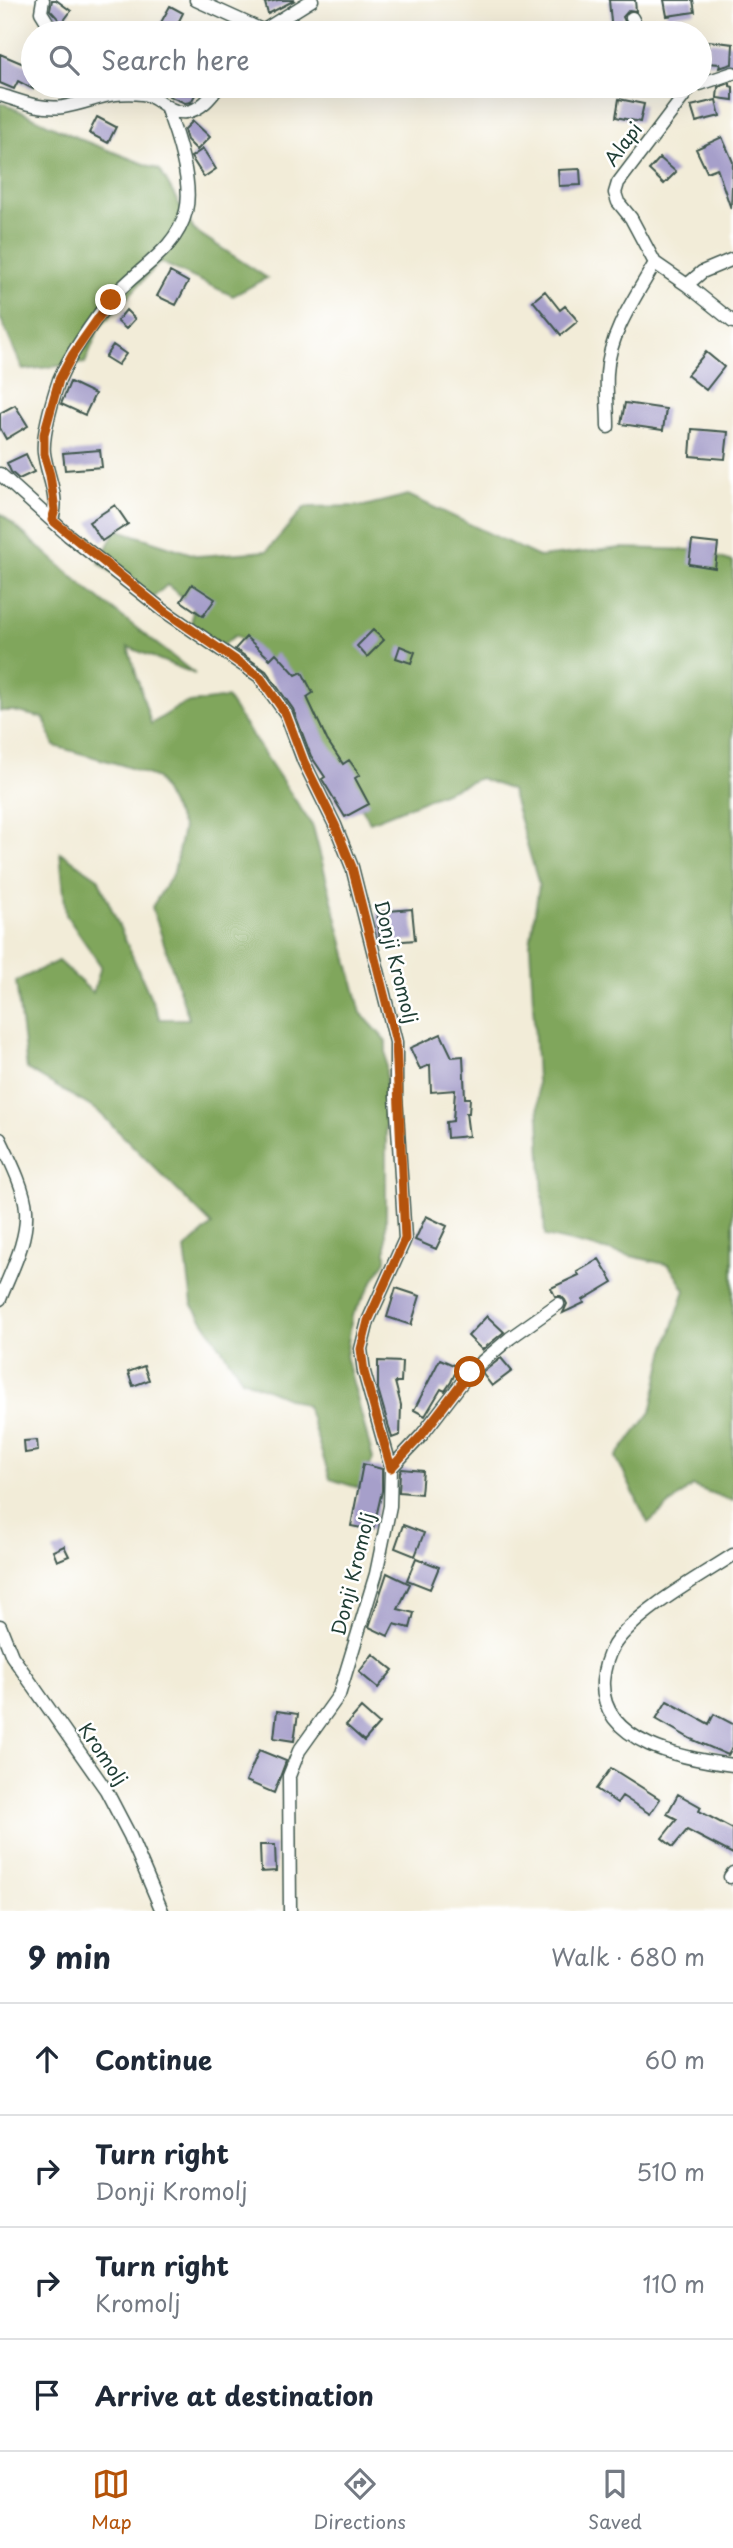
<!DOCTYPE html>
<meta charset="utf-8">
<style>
body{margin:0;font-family:"Playpen Sans",sans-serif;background:#f6f6f7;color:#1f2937}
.stop{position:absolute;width:21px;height:21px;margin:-16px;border:5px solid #b45309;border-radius:50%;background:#fff}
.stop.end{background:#b45309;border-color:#fff;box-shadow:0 2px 7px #0008}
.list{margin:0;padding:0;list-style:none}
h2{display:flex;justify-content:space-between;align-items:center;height:91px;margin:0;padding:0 28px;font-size:30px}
h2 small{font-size:23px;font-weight:400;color:#747a83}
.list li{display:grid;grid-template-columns:46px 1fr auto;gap:21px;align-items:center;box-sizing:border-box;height:112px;padding:0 28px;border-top:2px solid #e0e1e3}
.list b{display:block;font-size:26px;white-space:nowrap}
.list p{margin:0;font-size:23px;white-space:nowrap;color:#747a83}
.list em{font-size:23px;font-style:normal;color:#747a83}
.icon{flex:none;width:38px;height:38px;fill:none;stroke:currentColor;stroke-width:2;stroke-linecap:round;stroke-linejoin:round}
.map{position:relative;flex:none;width:733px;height:1911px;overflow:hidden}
.search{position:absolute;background:#fff;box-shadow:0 7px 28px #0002;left:21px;right:21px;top:21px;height:77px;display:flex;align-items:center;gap:18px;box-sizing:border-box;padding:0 24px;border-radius:38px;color:#747a83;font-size:26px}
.sheet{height:539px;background:#fff}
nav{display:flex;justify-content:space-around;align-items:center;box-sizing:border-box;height:98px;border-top:2px solid #e0e1e3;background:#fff;font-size:19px;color:#747a83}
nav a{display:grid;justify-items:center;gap:4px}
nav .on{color:#b45309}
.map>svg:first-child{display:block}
.forest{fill:#80a65c;stroke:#507248;stroke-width:2}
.building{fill:#a69fca}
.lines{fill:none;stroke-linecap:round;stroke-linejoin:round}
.street-casing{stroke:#3f574d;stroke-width:15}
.street{stroke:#fff;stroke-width:12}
.route{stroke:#b45309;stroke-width:9}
.labels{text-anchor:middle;stroke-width:5;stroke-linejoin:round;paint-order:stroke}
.street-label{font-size:19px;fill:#1f3d34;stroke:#fff}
</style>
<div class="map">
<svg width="733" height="1911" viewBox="0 0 733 1911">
<rect width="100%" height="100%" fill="#fff"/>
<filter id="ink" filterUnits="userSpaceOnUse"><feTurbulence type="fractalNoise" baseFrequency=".0143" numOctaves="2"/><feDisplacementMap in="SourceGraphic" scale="14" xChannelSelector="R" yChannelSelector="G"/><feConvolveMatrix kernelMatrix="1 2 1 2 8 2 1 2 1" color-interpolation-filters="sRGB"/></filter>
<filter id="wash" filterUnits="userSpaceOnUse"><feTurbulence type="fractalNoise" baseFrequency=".00686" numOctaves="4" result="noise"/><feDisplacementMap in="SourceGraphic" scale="28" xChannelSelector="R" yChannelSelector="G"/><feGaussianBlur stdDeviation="1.57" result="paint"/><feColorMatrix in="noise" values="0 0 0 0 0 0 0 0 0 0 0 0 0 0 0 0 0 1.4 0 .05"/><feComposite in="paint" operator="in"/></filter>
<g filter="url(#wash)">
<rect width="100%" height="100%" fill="#f2ecd8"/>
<path class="forest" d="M0,102L82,140L160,170L194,230L267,278L233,296L160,262L99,328L85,363L23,370L0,317Z
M408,495L539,557L621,548L695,550L733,562V1501L692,1486L648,1523L616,1457L651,1412L664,1353L685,1290L669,1265L545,1236L530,944L539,885L511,790L480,778L370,822L330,753L301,695L236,635L213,652L191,633L193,605L167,585L149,601L99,563L116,529L198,556L267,551L305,507L364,506Z
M0,513L88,590L195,674L128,647L151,724L183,704L227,698L313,827L361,1013L386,1041V1260L352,1316L346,1356L373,1459L359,1488L330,1479L307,1406L242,1379L192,1304L185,1249L212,1225L98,1111L27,1069L16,981L58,961L93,993L101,966L66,915L60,852L98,878L160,1019H189L152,907L174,872L183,828L157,778L122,765L54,746L44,718L13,711H0Z"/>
<g id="blocks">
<path class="building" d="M52,0H56L71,11L62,23L50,10Z
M278,0H295L268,14L265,3Z
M609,0H635L636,11L629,10L623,17L630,33H612Z
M664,0H693L695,12L667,16Z
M170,6L183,13L173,33L159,26Z
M709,41L733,44L732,64L719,68L720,64L707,63Z
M0,54L33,68V89L18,81L14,89L0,83Z
M730,83V86L733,87V100L717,98L718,87Z
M175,86H200L191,102L185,103L169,96Z
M619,99L644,104L640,122L616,117Z
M716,100L720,116L696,122L691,106Z
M97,117L116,127L108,143L89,133Z
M193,121L210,137L197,150L187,140L184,130Z
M722,137L733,162L731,209L717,168L707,172L696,149Z
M203,149L216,169L204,177L191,157Z
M660,158L676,172L664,184L649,170Z
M580,169L581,185L559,186L558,170Z
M170,272L188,282L176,305L157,296Z
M545,291L560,310L565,306L578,321L561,335L533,301Z
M126,310L135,319L126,329L117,321Z
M113,345L126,354L118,365L105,357Z
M706,352L724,367L706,390L687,375Z
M70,382L95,394L85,415L61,404Z
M625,403L666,409L663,430L621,424Z
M15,405L28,426L6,439L0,428V413Z
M692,429L728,432L725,459L690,456Z
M100,450L102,467L65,470L63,453Z
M26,454L34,472L19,479L11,472L7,463Z
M115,505L128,524L102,541L89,522Z
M692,541L718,544L715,568L689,564Z
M192,584L215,599L203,616L181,601Z
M373,630L384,640L367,657L357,646Z
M246,637L270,659L276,653L296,675L302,672L313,693L307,697L327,740L343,764L349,760L360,775L355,778L369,804L345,817L322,779L325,777L311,756L293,709L266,671L235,649Z
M400,646L415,652L411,663L396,658Z
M412,909L415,940L380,943L377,912Z
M441,1034L452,1057L463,1056L465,1098H470L469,1113H466L469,1136L447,1138L446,1122L453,1121L455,1090L431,1092L430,1065L420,1069L410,1048Z
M426,1216L447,1226L436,1249L415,1240Z
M599,1259L613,1282L583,1300L584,1303L563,1313L567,1304L565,1300L561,1296H555L551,1288L579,1275L577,1272Z
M396,1288L420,1296L411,1325L387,1317Z
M487,1316L504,1332L482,1350L468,1336Z
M501,1358L512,1371L492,1386L482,1373Z
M440,1359L458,1367L451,1382L445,1391L441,1389L425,1416L414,1410Z
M378,1361L402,1362L401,1382H395L401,1405L400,1435L392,1438L378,1389Z
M144,1366L149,1380L133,1386L128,1372Z
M37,1440L38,1451L25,1453L24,1441Z
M363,1464L382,1469V1491L373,1530L351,1526Z
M402,1469L423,1471L421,1494L399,1492L400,1472Z
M403,1525L424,1533L415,1556L395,1548Z
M64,1546L69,1556L57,1561L53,1551Z
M416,1558L439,1567L430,1589L407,1580Z
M387,1573L410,1584L398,1609L414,1613L410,1628L394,1624L388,1636L369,1627Z
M373,1654L393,1670L378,1688L359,1672Z
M667,1701L709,1724L714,1714L733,1724V1747L728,1755L691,1739L656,1719Z
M361,1708L379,1724L364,1741L346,1725Z
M277,1711L298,1714L294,1741L274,1738Z
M259,1750L286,1761L274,1793L246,1781Z
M611,1768L660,1799L650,1814L622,1796L617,1803L596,1789Z
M678,1794L701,1807L699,1811L733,1829V1854L687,1830L673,1847L662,1838L677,1819L667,1814Z
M260,1845H275L276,1871L261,1872Z"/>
</g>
</g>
<g filter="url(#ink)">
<use href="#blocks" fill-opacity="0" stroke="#3f574d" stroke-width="2"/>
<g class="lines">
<defs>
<path id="street" d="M43,0L41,12L54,33
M196,0L262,30
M632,18L640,33
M259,33L312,0
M700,84L733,73
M76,86L82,101
M0,95C20,101 41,110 63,107C93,102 108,90 142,94C157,95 168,114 186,112C201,110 211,97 219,86
M733,259L702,272L687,285L733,322
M655,263L631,218L618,202L615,193L618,183L689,89
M608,427C608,409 606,391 607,373C609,334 636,296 655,263L687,285
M0,474L68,535L163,610L259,676L286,714L304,762L335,825L352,867L396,1042V1097L405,1239L368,1321L361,1349L364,1372L391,1468L390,1506L376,1574L339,1695L299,1751L289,1776L290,1911
M52,520C60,497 47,476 44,453C42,435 53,398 59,380C69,356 94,320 111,299C136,269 176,252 186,211C193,183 177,134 166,107
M0,1139C9,1158 25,1189 26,1210C28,1241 11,1271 0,1299
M391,1468L421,1436L470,1372L510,1338L558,1304
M733,1555C698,1578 637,1611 614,1645C608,1655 604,1669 603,1681C600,1744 685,1759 733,1765
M0,1626L12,1656L106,1790L130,1836L162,1911
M730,1877L733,1873"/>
</defs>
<use href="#street" class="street-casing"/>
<use href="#street" class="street"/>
</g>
</g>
<g class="lines" filter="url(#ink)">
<path class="route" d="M111,300L73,354L59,380L44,434V454L50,475L55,510L52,520L163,610L260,677L286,714L304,762L335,825L352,867L396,1042L405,1239L368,1321L361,1349L364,1372L391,1468L421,1436L470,1372"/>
</g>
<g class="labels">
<g class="street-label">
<text transform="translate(623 144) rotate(-53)" y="7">Alapi</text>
<text transform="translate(396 962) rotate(76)" y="7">Donji Kromolj</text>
<text transform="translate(353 1574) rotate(-76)" y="7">Donji Kromolj</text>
<text transform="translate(103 1754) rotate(56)" y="7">Kromolj</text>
</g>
</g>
</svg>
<div class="stop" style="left:470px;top:1372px"></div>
<div class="stop end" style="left:111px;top:300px"></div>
<div class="search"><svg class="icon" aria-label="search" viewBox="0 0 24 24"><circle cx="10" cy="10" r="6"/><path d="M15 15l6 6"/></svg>Search here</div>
</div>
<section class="sheet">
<h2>9 min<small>Walk · 680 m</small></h2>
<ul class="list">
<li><svg class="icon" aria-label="ahead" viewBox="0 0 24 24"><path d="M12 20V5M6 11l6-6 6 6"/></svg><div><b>Continue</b></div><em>60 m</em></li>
<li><svg class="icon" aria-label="right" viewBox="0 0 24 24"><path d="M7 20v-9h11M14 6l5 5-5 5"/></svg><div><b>Turn right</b><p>Donji Kromolj</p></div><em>510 m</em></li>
<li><svg class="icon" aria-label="right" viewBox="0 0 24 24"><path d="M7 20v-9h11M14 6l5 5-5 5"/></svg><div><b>Turn right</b><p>Kromolj</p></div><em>110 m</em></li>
<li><svg class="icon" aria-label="arrive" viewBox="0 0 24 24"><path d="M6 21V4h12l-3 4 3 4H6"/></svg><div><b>Arrive at destination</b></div></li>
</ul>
</section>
<nav>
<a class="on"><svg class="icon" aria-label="map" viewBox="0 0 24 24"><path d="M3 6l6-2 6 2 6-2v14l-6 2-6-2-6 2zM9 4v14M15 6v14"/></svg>Map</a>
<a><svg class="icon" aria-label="directions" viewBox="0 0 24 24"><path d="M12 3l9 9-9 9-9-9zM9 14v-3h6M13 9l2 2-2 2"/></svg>Directions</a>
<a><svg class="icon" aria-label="saved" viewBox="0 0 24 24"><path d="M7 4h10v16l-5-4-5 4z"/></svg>Saved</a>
</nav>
